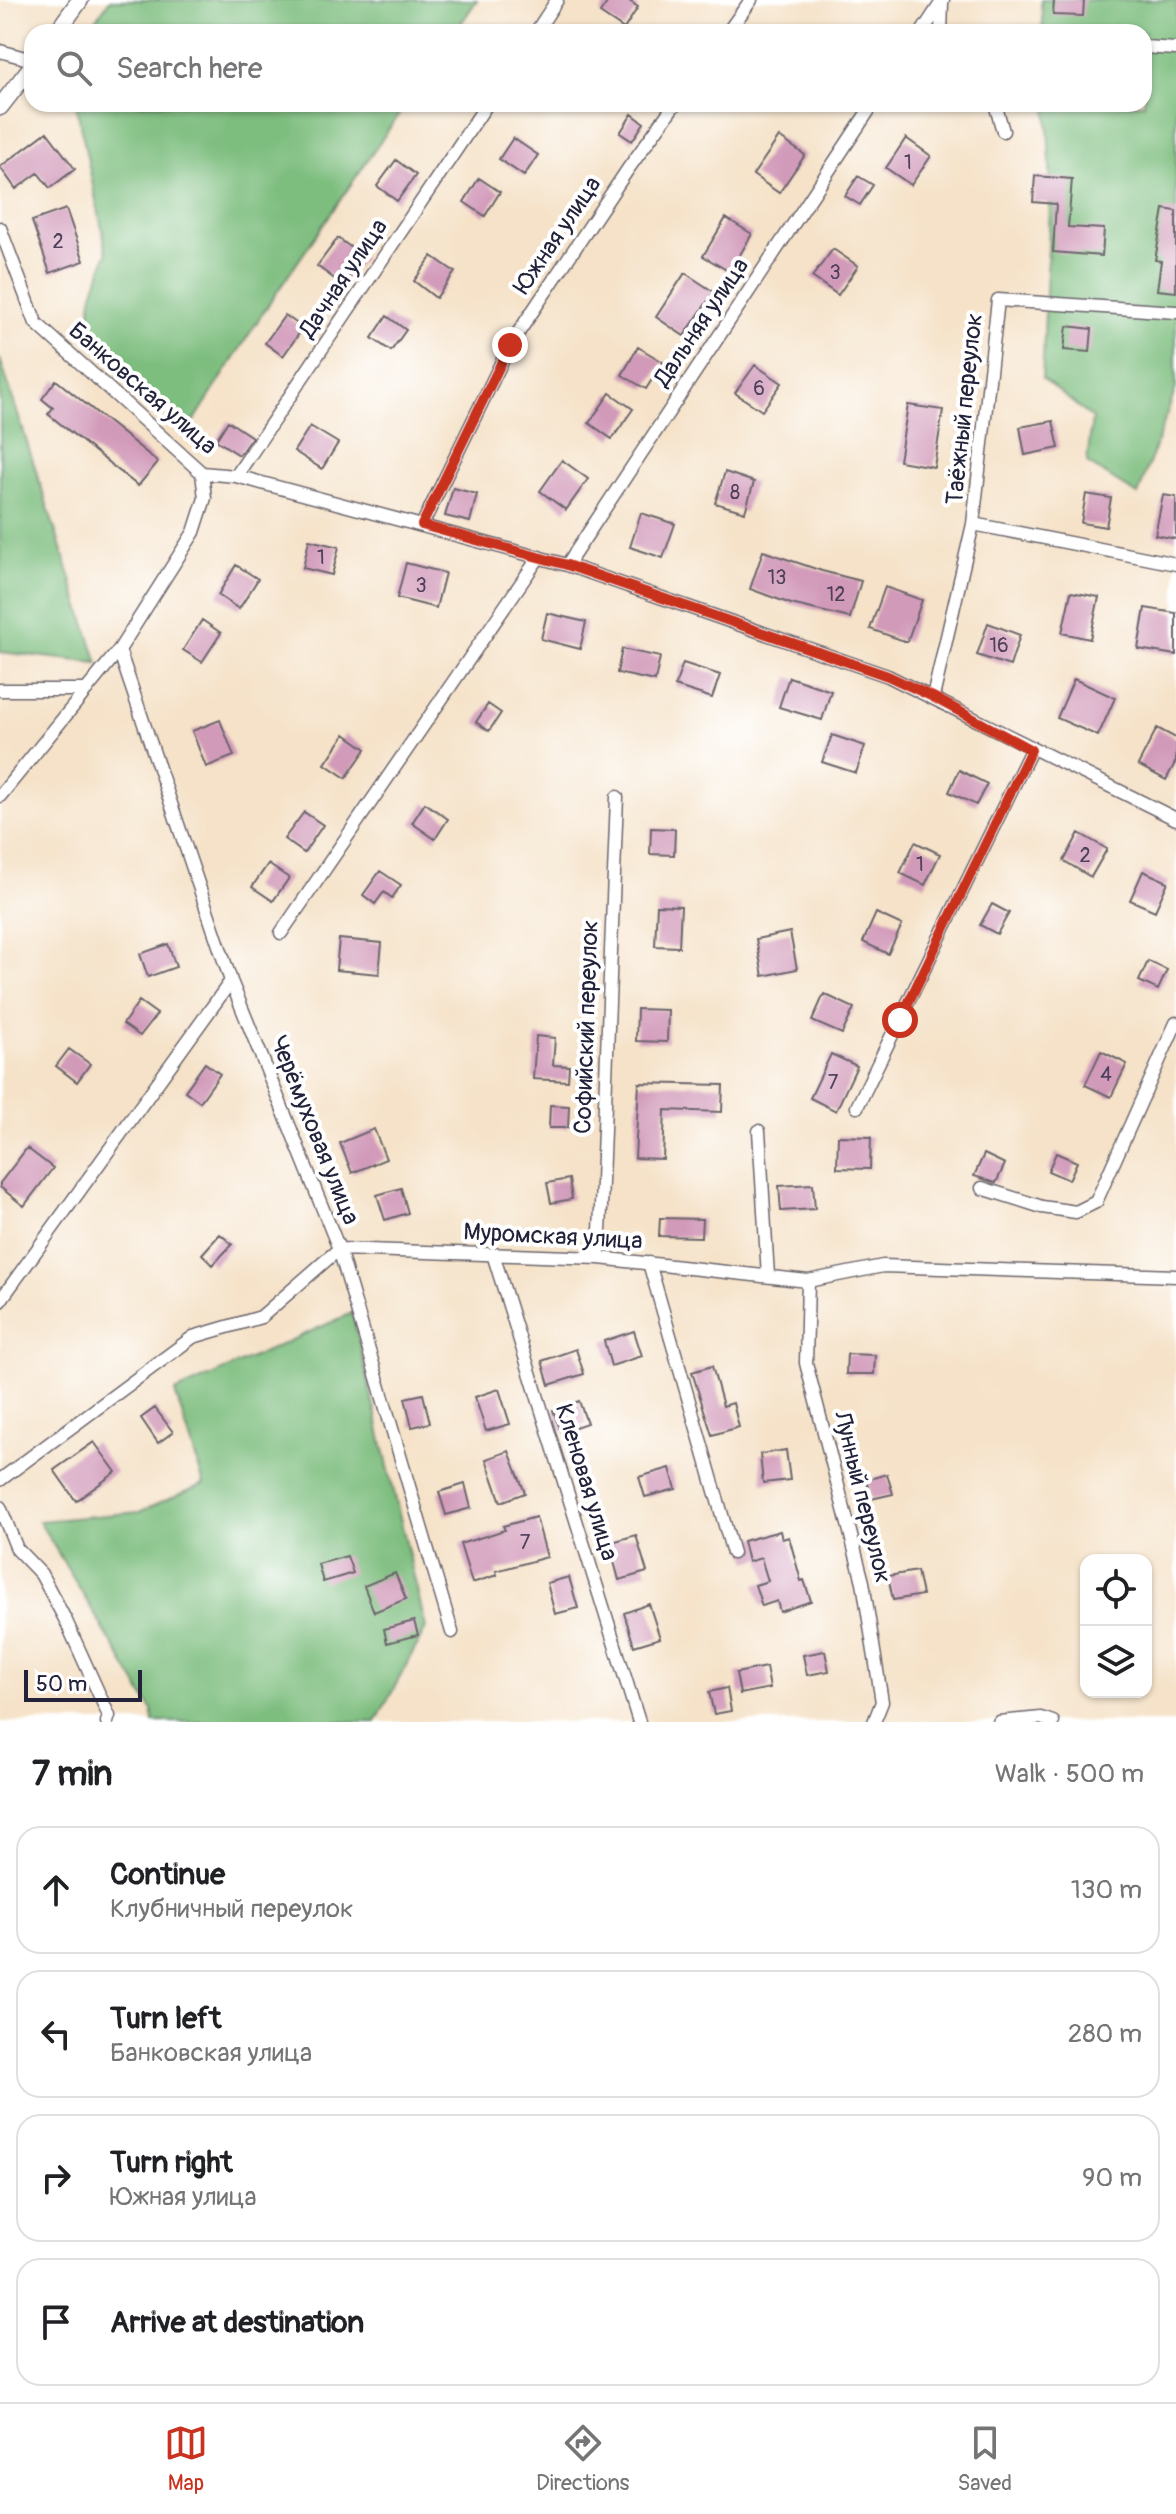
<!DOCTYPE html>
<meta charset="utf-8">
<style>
body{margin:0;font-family:Pangolin,sans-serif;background:#f2f2f2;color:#202124}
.controls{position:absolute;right:24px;bottom:24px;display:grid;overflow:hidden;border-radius:16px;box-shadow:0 2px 6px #0004}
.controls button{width:72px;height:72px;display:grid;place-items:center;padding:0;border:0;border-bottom:2px solid #e0e0e0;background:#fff;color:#202124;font:40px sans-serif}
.scale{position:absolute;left:24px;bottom:20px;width:118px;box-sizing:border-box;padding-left:8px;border:4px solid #22223b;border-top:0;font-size:22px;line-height:28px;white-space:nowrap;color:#22223b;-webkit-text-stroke:6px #fff;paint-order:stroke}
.stop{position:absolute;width:24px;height:24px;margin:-18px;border:6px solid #c8321e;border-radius:50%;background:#fff}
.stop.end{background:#c8321e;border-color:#fff;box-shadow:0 2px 8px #0008}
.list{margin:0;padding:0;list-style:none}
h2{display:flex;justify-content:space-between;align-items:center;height:104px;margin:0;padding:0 32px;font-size:34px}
h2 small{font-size:26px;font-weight:400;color:#757577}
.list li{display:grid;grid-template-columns:52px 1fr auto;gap:24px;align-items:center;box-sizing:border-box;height:128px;margin:0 16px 16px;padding:0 16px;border:2px solid #e0e0e0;border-radius:24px}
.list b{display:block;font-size:30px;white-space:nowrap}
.list p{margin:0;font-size:26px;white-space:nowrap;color:#757577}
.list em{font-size:26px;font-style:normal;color:#757577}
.icon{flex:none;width:44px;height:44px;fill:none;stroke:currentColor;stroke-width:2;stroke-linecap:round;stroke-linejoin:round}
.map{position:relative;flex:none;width:1176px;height:1722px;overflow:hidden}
.search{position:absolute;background:#fff;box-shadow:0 2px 6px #0004;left:24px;right:24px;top:24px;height:88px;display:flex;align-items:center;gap:20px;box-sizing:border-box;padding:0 28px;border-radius:24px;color:#757577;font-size:30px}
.sheet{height:680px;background:#fff}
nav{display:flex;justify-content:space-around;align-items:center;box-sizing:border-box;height:112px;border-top:2px solid #e0e0e0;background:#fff;font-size:22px;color:#757577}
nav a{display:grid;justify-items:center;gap:4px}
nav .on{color:#c8321e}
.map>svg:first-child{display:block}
.forest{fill:#7dbd7e;stroke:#50705c;stroke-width:2}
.building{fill:#d19ab9}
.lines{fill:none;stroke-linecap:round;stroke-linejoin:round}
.minor-casing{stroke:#6c656c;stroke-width:15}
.tertiary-casing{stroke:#6c656c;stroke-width:19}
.minor{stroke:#fff;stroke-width:12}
.tertiary{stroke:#fff;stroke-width:16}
.route{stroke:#c8321e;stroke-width:10}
.labels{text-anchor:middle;stroke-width:8;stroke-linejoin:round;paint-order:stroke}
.number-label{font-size:20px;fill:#4e405a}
.street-label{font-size:24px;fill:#22223b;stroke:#fff}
</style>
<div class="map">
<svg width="1176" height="1722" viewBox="0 0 1176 1722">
<rect width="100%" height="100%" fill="#fff"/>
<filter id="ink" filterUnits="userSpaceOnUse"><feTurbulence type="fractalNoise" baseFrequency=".0125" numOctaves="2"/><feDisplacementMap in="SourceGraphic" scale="16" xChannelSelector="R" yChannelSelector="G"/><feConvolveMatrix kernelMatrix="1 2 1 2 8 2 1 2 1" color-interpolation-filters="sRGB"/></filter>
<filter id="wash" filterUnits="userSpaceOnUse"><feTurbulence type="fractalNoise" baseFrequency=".006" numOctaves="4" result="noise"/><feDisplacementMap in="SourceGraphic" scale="32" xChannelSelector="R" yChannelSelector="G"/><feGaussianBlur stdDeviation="1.8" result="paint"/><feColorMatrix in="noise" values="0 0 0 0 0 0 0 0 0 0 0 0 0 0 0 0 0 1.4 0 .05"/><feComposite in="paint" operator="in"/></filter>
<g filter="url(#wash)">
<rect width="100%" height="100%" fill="#f5e2c8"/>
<path class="forest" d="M110,0H477L455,32H86Z
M1041,0H1176V388L1138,495L1087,463L1092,418L1042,378L1051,185L1047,104H1144V32H1043Z
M76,104H406L262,314L191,426L85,339L93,294L107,253Z
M0,358L2,365L98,663L0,652Z
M352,1313L426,1628L376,1722H154L152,1710L39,1521L139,1512L204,1484L175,1392Z"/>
<g id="blocks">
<path class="building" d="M609,0H628L638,7L624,29L600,13Z
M1054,0H1084L1083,16L1053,15Z
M632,114L644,123L632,141L620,133Z
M47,132L75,169L50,188L38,173L16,189L0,167Z
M779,137L805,155L779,193L753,175Z
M513,138L538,155L524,176L499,159Z
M906,138L931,156L911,185L886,168Z
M396,160L416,175L397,201L377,186Z
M858,176L873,185L860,205L845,196Z
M1035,176L1072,179L1068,227L1104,229L1102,256L1053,252L1056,204L1033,202Z
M479,178L500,192L485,216L464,202Z
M66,209L84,261L50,273L32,221Z
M1164,209L1176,211V292L1157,290L1161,261L1155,260Z
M726,218L752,234L730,272L703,256Z
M338,238L364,257L343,285L317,266Z
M833,249L858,266L838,295L812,277Z
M432,256L455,272L436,298L414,281Z
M685,273L714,292L684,336L656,317Z
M285,315L303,328L283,356L265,343Z
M387,316L406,330L391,351L372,338Z
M1067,326L1092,329L1090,352L1064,350Z
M638,347L663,362L646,389L622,375Z
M755,365L782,383L762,411L735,393Z
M56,380L158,462L138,486L48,414L53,408L42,399Z
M610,393L633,409L612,439L589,423Z
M908,405L943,410L934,467L899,461Z
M228,421L252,437L239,455L216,440Z
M1053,421L1059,448L1025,455L1020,427Z
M310,426L338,443L322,469L294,451Z
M562,460L588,479L566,510L540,491Z
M725,472L754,482L745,512L715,503Z
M453,488L477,494L470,522L445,516Z
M1086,494L1111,498L1106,527L1081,523Z
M1163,495L1176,497V539L1155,535Z
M641,513L675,524L663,558L630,547Z
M309,540L339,547L332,575L303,568Z
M763,551L822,571L861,581L850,618L791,604L750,589Z
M406,563L445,573L436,608L397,598Z
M236,565L258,579L239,609L218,595Z
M885,587L922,600L907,642L870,629Z
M1071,592L1099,597L1090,639L1062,633Z
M1145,608L1176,613V655L1138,649Z
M547,613L586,622L580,649L541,639Z
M202,620L221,633L202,662L183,650Z
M988,623L1020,635L1010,666L977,655Z
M622,649L660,657L655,681L617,673Z
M683,663L720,675L712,698L675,686Z
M789,677L831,691L822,720L779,707Z
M1074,679L1115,698L1098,736L1057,718Z
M488,704L501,713L489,731L476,722Z
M220,720L234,756L206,767L192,731Z
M1157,728L1176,738V761L1166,780L1138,765Z
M345,734L366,749L346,778L325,764Z
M832,735L865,746L856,773L822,762Z
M959,770L987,784L976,805L949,792Z
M425,803L448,819L435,839L412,823Z
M304,812L323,825L304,853L284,839Z
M651,828L675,829L674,855L650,854Z
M1079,833L1107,849L1091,877L1064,861Z
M915,842L940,854L925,885L900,873Z
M268,864L289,878L273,901L252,887Z
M380,871L401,885L392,898L384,892L375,904L363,895Z
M1143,871L1168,882L1155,911L1130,900Z
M992,904L1009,913L997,934L980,925Z
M657,905L681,906L679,947L655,946Z
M876,913L902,925L888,954L863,942Z
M790,932L797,969L763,976L756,939Z
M339,939L382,943L379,974L336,970Z
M168,944L176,967L148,977L140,954Z
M1148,961L1167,970L1158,990L1139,981Z
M824,994L854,1008L842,1034L812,1021Z
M139,1001L157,1014L140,1036L123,1024Z
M637,1009L668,1010L667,1042L636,1041Z
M536,1036L555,1038L553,1065L569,1066L568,1081L533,1079Z
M69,1049L90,1064L77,1082L56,1066Z
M1101,1051L1127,1064L1111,1097L1085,1085Z
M831,1054L857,1066L836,1111L810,1098Z
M205,1063L220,1074L200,1102L185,1091Z
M639,1083L723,1085L722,1112L665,1110L663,1159L635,1158Z
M550,1105L569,1106L568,1128H549Z
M374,1129L386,1159L352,1173L340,1143Z
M838,1136L871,1137L870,1169L837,1168Z
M27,1148L53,1168L24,1206L0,1187V1183Z
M1056,1153L1077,1162L1069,1180L1048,1171Z
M984,1154L1005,1164L996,1183L974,1176Z
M569,1179L572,1199L551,1203L547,1183Z
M813,1184L815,1209L781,1211L779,1186Z
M401,1188L408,1213L385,1220L377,1195Z
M660,1218L702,1219L701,1237L659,1236Z
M220,1234L232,1244L213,1265L202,1254Z
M634,1331L642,1356L611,1366L604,1341Z
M576,1349L584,1374L549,1385L542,1361Z
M847,1354L875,1355L874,1374H846Z
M712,1366L723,1406L733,1403L739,1427L712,1435L692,1372Z
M499,1389L510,1424L486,1431L475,1397Z
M423,1394L430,1423L412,1427L405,1398Z
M579,1401L587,1423L561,1432L553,1410Z
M155,1408L173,1432L158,1443L141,1418Z
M94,1442L116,1472L76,1501L54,1470Z
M786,1450L790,1480L763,1483L760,1454Z
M509,1451L525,1493L501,1502L486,1459Z
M670,1468L676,1489L645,1497L639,1477Z
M887,1474L893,1494L871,1499L866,1480Z
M465,1484L471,1508L446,1515L439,1492Z
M536,1517L547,1557L496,1571L497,1575L472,1583L460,1544L505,1530L503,1526Z
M780,1531L782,1539L789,1537L801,1581L804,1580L811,1601L780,1612L777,1601L762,1606L755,1585L768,1581L761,1558L748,1562L743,1541Z
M636,1535L647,1572L619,1580L609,1543Z
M347,1556L353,1573L323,1582L318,1564Z
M917,1571L922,1595L893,1600L888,1576Z
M395,1573L406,1599L374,1612L364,1586Z
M569,1577L578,1608L555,1614L547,1583Z
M649,1604L660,1638L634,1646L624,1613Z
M414,1621L418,1635L387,1643L384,1629Z
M825,1651L829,1671L807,1675L803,1655Z
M766,1667L770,1688L740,1694L736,1673Z
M727,1688L731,1711L714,1714L709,1692Z"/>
</g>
</g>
<g filter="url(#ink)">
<use href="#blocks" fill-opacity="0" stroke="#6c656c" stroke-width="2"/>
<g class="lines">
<defs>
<path id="minor" d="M536,32L557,0
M728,32L751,0
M922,32L943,0
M941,32L942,3
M1144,47L1176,49
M0,51L32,60
M995,104L1003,131
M0,228L36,323L202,473L236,476L567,565L888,676L1176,819
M236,476L487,104
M973,524L1176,564
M422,525L510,345L628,169L675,104
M567,565L873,104
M119,650L231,981L339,1249L452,1632
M0,690H87
M933,697L973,524L998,300L1176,312
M0,796L119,650L194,532L205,498L202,473
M281,933L539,557
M857,1107L1031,750
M759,1131L768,1276
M982,1188L1042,1207L1076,1212L1096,1202L1176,1023
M493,1254L639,1722
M599,1258L617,797
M649,1263L733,1553
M808,1281L806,1363L863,1582L882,1702L874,1722
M0,1301L231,981
M0,1480L193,1337L261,1317L339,1249L599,1258L808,1281L883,1266L1176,1276
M0,1507L17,1549L41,1574L66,1621L109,1716L107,1722
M999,1722L1041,1718L1053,1722"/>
<path id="tertiary" d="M57,32L80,0
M0,107L32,66"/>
</defs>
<use href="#minor" class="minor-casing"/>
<use href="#tertiary" class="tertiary-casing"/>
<use href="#minor" class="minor"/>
<use href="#tertiary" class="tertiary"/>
</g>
</g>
<g class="lines" filter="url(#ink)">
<path class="route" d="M510,345L422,525L567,565L888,676L933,697L1031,750L900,1020"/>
</g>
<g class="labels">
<g class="number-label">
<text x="908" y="169">1</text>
<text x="58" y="248">2</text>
<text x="835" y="279">3</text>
<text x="759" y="395">6</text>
<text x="735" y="499">8</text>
<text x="321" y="564">1</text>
<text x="777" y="584">13</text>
<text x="421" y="592">3</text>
<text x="836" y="601">12</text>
<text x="999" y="652">16</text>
<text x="1085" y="862">2</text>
<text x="920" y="871">1</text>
<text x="1106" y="1081">4</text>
<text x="833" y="1089">7</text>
<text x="525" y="1549">7</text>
</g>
<g class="street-label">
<text transform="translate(557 235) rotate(-56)" y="8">Южная улица</text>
<text transform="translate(343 278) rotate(-56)" y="8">Дачная улица</text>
<text transform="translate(701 322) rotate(-56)" y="8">Дальняя улица</text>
<text transform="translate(143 388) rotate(41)" y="8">Банковская улица</text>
<text transform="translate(964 409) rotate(-84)" y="8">Таёжный переулок</text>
<text transform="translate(586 1027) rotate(-88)" y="8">Софийский переулок</text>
<text transform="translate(315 1130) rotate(68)" y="8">Черёмуховая улица</text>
<text transform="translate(553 1236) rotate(3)" y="8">Муромская улица</text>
<text transform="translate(587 1482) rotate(73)" y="8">Кленовая улица</text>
<text transform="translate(863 1497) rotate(76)" y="8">Лунный переулок</text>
</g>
</g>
</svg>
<div class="controls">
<button><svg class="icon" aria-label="locate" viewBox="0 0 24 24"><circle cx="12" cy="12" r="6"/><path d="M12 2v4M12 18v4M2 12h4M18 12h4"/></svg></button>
<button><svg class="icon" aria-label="layers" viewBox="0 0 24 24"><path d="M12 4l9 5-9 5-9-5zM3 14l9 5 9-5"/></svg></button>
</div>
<div class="scale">50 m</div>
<div class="stop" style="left:900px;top:1020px"></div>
<div class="stop end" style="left:510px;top:345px"></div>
<div class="search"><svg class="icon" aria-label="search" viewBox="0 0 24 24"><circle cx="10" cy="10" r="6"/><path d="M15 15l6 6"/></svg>Search here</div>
</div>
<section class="sheet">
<h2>7 min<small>Walk · 500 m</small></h2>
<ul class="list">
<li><svg class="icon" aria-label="ahead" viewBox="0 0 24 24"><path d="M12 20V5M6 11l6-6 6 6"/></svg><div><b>Continue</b><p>Клубничный переулок</p></div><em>130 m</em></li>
<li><svg class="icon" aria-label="left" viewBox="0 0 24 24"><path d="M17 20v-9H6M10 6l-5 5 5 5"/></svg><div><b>Turn left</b><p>Банковская улица</p></div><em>280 m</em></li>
<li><svg class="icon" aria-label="right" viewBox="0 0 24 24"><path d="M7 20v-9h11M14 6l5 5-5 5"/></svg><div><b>Turn right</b><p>Южная улица</p></div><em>90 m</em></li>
<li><svg class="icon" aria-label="arrive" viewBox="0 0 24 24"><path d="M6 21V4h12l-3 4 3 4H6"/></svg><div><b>Arrive at destination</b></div></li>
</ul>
</section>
<nav>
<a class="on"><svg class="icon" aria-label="map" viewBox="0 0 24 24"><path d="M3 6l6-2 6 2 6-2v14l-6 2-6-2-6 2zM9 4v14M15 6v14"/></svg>Map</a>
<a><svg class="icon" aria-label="directions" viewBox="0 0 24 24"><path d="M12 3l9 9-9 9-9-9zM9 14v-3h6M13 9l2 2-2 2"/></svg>Directions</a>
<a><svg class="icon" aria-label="saved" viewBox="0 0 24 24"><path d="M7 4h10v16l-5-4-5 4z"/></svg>Saved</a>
</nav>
